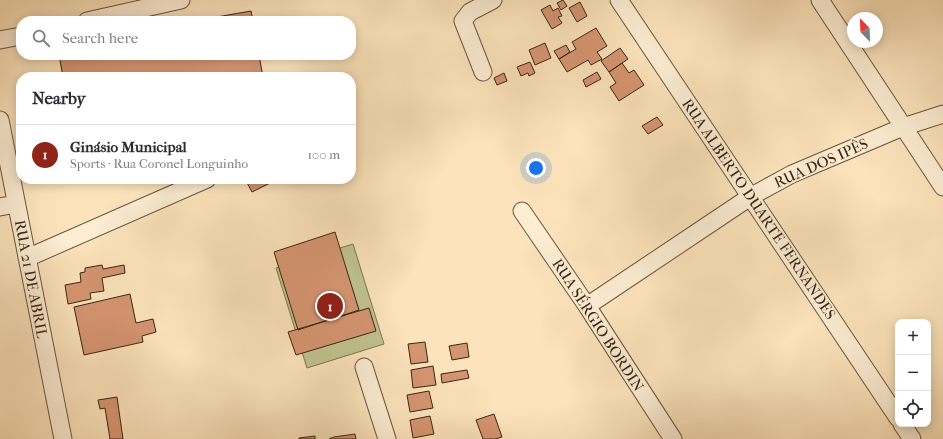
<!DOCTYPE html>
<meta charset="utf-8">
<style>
body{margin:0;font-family:"IM FELL French Canon",serif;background:#f7f7f7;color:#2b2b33}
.controls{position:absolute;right:12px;bottom:12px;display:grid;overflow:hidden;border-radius:8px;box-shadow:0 2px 10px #0003}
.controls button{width:36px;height:36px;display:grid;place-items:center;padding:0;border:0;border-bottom:1px solid #e1e1e2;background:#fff;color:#2b2b33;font:20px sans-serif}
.compass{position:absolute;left:847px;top:12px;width:36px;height:36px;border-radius:50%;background:#fff;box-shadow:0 2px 10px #0003;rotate:337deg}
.you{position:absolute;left:536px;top:168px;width:14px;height:14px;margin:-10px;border:3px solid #fff;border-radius:50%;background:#1a73e8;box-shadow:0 0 0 6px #1a73e833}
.badge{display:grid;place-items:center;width:26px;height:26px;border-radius:50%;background:#8f2418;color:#fff;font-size:13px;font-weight:700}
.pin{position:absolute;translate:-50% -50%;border:2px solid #fff;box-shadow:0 1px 4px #0006}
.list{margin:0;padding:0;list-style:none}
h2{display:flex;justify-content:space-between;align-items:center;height:52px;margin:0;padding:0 16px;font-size:17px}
h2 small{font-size:13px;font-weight:400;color:#7c7c81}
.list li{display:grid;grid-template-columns:26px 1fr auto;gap:12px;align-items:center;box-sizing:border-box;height:60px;padding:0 16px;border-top:1px solid #e1e1e2}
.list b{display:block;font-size:15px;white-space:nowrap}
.list p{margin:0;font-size:13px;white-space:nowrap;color:#7c7c81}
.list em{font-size:13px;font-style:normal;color:#7c7c81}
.icon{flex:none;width:22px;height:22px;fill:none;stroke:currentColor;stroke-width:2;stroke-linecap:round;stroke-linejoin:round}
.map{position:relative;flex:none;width:943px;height:439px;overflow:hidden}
.search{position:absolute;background:#fff;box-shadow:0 2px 10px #0003;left:16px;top:16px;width:340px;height:44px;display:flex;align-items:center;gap:10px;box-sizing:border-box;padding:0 14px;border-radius:16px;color:#7c7c81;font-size:15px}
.panel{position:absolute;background:#fff;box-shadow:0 2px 10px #0003;left:16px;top:72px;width:340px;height:112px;border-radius:16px}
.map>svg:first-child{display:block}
.green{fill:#c0c390;stroke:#7e7452}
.building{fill:#d59571;stroke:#3b2615}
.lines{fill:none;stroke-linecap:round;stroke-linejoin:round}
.minor-casing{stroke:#6b553e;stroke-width:19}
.minor{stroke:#fdedd3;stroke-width:17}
.labels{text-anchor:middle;stroke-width:3.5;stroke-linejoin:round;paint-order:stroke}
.street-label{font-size:15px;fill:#3b2615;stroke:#fdedd3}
</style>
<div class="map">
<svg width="943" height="439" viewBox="0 0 943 439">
<rect width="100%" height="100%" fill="#fce3bb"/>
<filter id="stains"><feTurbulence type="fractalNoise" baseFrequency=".005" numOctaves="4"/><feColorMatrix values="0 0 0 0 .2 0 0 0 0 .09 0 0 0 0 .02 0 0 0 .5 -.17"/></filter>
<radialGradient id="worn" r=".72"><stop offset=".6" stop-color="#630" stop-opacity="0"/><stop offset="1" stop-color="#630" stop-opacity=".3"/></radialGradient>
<path class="green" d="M353,244L384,344L307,368L276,268Z"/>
<path class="building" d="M563,0L567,6L561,10L557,3Z
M580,2L587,16L577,22L569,8Z
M550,5L553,11L558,8L562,16L558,17L562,23L552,29L541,10Z
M251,11L253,21H194Z
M596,28L607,46L597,52L602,59L591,65L588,60L567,72L559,59L576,49L572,42Z
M545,43L551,58L535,65L529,50Z
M566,45L570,52L559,59L554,51Z
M620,48L628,59L609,72L601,61Z
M59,55H259L263,77H63Z
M530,62L535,73L529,76L528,73L521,76L517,67Z
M622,63L629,73L634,70L644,85L619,101L610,87L616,83L609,72Z
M597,72L601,79L586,87L583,80Z
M504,73L507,81L497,85L494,78Z
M657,117L663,125L648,134L642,126Z
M245,179H278L252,192Z
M335,232L359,310L298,330L274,252Z
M102,265L103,269L124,265L125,273L102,278L104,291L90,293L91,299L68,304L65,285L81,282L80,273L85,272V268Z
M130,294L136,323L153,319L156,332L142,336L143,342L84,355L74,307Z
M369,308L376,331L296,355L288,332Z
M425,342L428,362L411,364L408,344Z
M467,343L469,357L452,360L449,346Z
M433,366L436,385L413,388L411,370Z
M467,370L469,378L442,383L441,374Z
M429,391L433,408L410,412L407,395Z
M117,397L123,439H110L105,408L100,409L98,400Z
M494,414L502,437L495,439H483L476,420Z
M430,416L434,434L413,438L410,420Z
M355,434L356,439H329L334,437Z
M315,436V439H299V438Z"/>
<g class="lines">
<defs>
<path id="minor" d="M619,0L898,418
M820,0L943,187
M87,21L181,0
M0,40L21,36
M483,72L463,21L470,12L493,0
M0,120L63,439
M0,207L16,204
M522,211L587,306L673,439
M27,258L207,179
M587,306L750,197L792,174L903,127L943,114
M364,367L387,439
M902,424L912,439"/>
</defs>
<use href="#minor" class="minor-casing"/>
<use href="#minor" class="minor"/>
</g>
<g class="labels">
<g class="street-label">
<text transform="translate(821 163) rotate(-24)" y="5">RUA DOS IPÊS</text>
<text transform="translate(759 209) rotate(56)" y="5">RUA ALBERTO DUARTE FERNANDES</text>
<text transform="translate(31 279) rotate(79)" y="5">RUA 21 DE ABRIL</text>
<text transform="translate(598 325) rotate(57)" y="5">RUA SÉRGIO BORDIN</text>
</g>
</g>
<rect width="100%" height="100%" filter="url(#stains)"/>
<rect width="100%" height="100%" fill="url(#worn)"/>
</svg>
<div class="controls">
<button>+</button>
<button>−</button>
<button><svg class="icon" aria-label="locate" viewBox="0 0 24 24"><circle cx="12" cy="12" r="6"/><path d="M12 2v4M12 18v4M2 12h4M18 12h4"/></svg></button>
</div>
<svg class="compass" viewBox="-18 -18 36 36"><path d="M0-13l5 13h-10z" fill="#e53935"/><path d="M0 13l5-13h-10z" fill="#7c7c81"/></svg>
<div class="you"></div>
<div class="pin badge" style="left:330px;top:306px">1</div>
<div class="search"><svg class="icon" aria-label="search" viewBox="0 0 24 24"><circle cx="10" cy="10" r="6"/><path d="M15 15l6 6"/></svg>Search here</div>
<section class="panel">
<h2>Nearby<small></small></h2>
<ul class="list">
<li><span class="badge">1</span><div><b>Ginásio Municipal</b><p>Sports · Rua Coronel Longuinho</p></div><em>100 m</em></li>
</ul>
</section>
</div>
